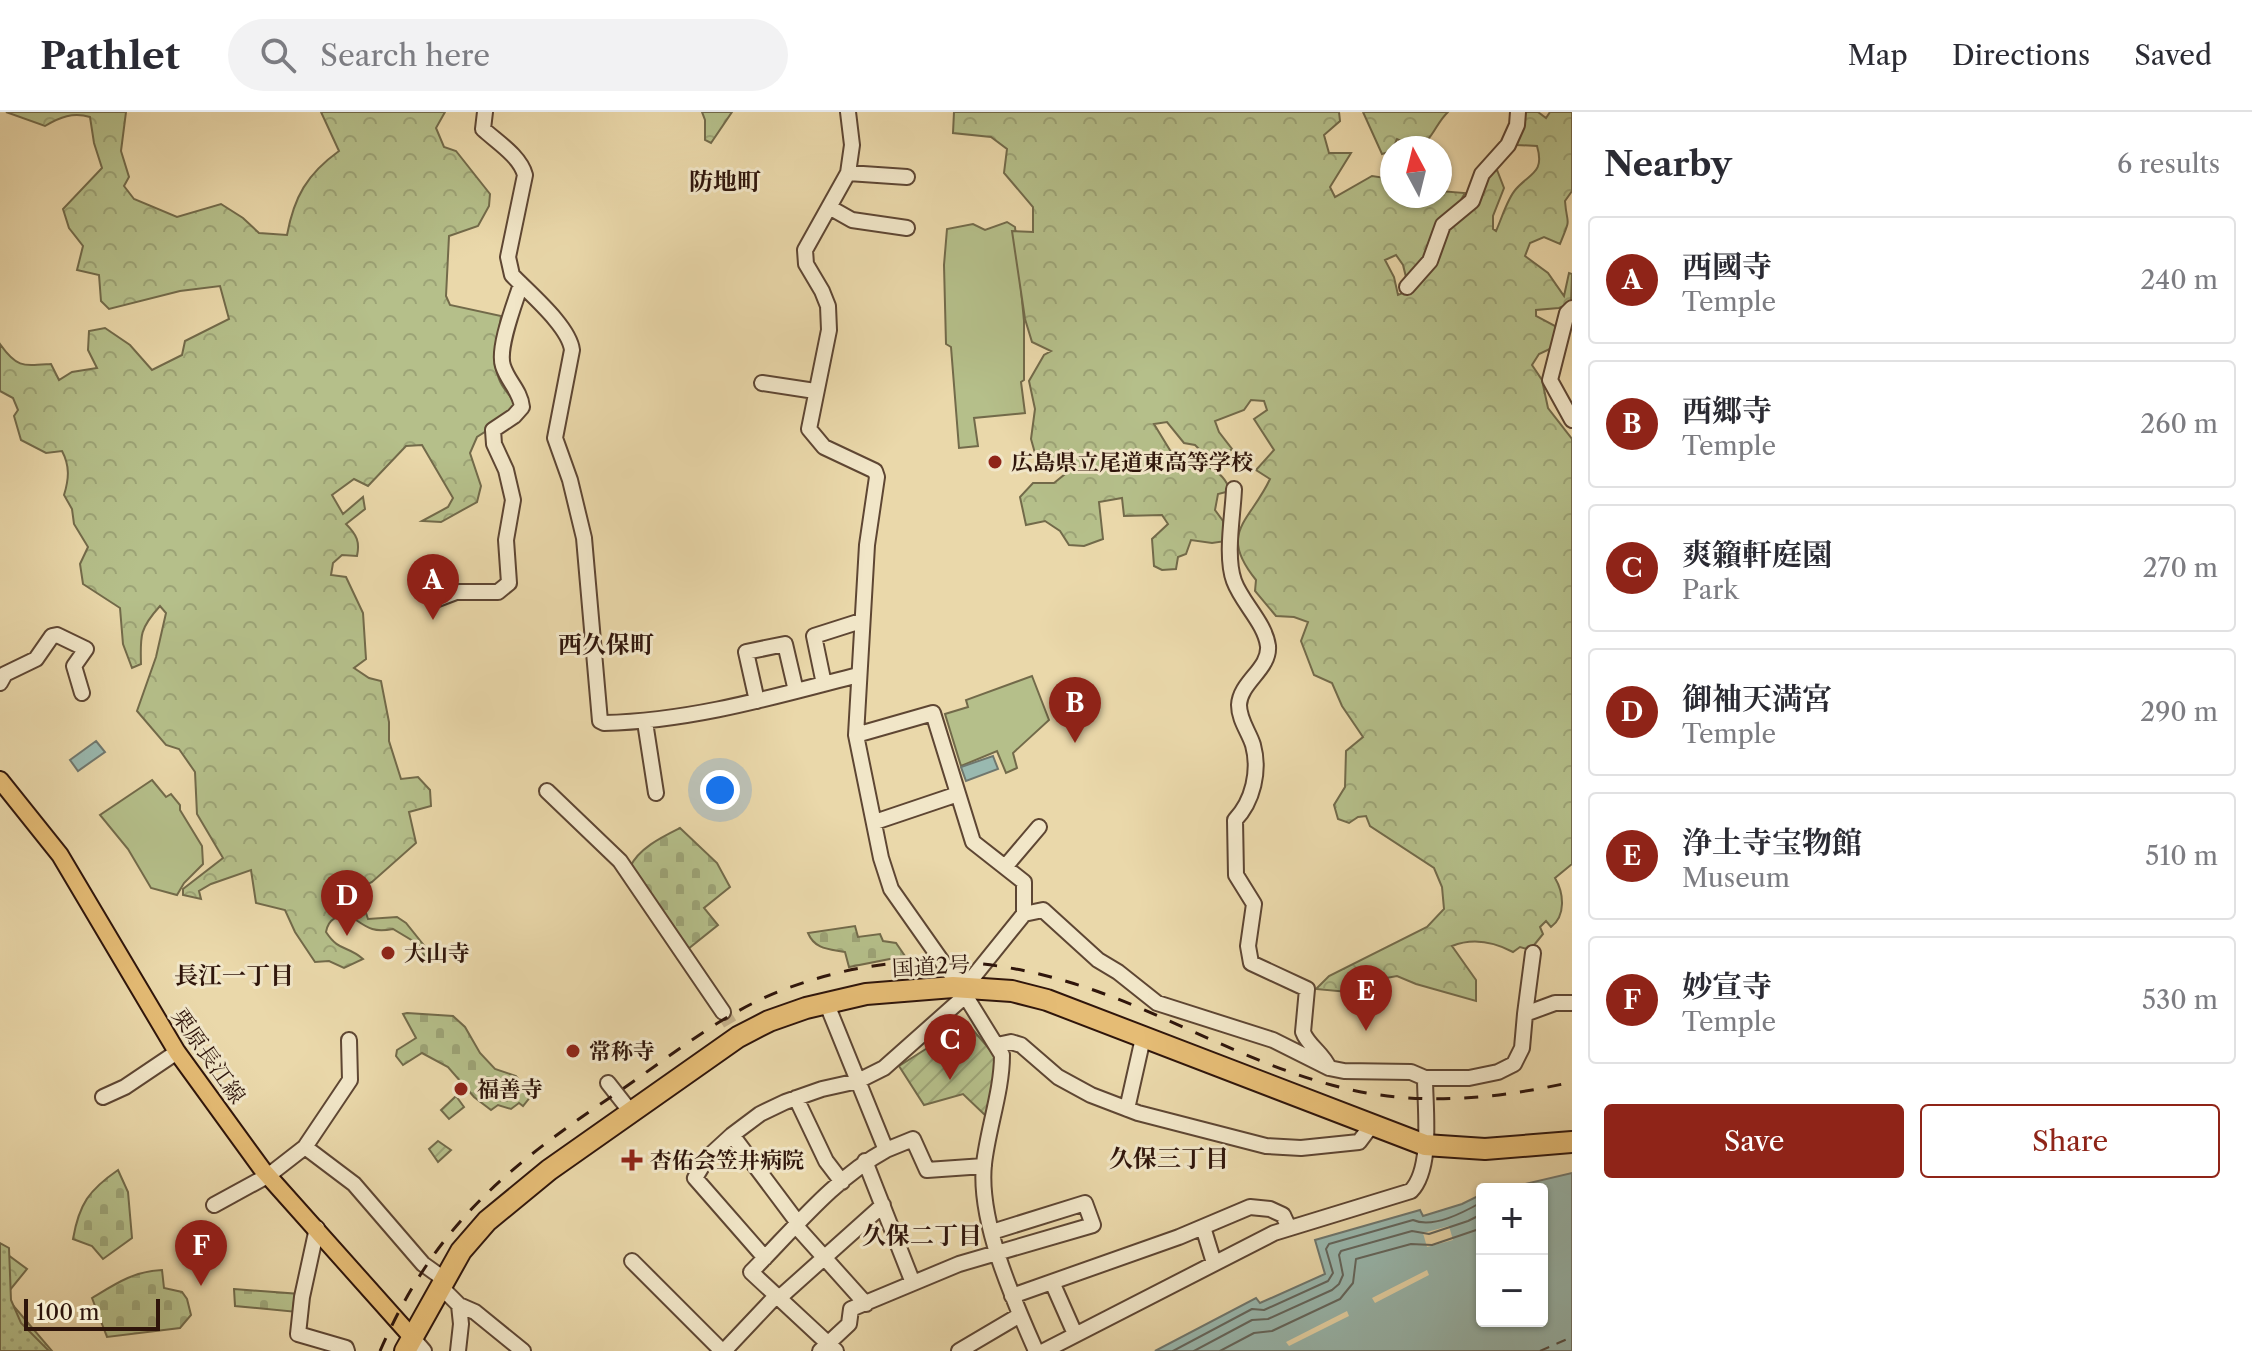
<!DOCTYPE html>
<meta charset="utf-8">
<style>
body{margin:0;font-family:"Libre Caslon Text","Noto Serif JP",serif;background:#f2f2f3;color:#2b2b33}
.controls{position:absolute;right:24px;bottom:24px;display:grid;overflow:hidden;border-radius:8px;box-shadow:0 2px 6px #0004}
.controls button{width:72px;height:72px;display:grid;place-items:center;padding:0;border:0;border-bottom:2px solid #e1e1e2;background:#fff;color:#2b2b33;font:40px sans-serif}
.compass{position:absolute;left:1380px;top:24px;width:72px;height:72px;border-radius:50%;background:#fff;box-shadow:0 2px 6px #0004;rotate:353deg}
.scale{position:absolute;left:24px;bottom:20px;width:136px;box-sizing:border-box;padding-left:8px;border:4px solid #2f150b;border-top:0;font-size:22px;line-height:28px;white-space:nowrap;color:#2f150b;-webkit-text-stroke:6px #f1e6c8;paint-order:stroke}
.you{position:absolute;left:720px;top:678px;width:28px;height:28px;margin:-20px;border:6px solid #fff;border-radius:50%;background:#1a73e8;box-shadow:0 0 0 12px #1a73e833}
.badge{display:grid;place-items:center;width:52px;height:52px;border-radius:50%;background:#8f2418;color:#fff;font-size:26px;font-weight:700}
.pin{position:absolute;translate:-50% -66px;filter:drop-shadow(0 2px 4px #0008)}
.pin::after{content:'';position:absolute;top:42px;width:28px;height:24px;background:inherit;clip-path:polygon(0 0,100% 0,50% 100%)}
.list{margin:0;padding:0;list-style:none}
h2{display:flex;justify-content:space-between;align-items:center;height:104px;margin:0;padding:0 32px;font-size:34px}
h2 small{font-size:26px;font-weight:400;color:#7c7c81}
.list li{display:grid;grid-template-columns:52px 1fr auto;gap:24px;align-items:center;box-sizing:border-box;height:128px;margin:0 16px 16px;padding:0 16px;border:2px solid #e1e1e2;border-radius:8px}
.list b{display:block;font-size:30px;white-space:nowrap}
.list p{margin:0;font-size:26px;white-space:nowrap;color:#7c7c81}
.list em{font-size:26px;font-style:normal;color:#7c7c81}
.actions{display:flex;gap:16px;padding:24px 32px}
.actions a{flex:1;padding:18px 0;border:2px solid #8f2418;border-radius:8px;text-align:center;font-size:28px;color:#8f2418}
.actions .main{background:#8f2418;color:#fff}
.icon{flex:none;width:44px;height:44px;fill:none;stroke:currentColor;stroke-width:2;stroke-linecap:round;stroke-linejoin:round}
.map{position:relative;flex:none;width:1572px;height:1239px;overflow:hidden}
header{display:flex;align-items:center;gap:48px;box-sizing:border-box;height:112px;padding:0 40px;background:#fff;border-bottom:2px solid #e1e1e2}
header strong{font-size:38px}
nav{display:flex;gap:44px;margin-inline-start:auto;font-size:28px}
.search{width:560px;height:72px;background:#f2f2f3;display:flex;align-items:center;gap:20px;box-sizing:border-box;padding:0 28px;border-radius:44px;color:#7c7c81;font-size:30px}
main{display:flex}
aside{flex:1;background:#fff}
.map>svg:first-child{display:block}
.grass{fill:#b5bf8a;stroke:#726a4a;stroke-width:2}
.forest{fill:url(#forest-crowns);stroke:#726a4a;stroke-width:2}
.cemetery{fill:url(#cemetery-stones);stroke:#726a4a;stroke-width:2}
.park{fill:url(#park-dots);stroke:#726a4a;stroke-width:2}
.garden{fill:url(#garden-furrows);stroke:#726a4a;stroke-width:2}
.water{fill:#99b9b0;stroke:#6f776e;stroke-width:2}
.pier{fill:#ead8aa}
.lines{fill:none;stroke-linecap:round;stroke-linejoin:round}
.shore{stroke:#64675e;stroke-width:2}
.ferry{stroke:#544e45;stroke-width:2;stroke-dasharray:10 8;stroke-linecap:butt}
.minor-tunnel{stroke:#c5b18a;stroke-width:14;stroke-dasharray:14 7;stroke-linecap:butt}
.minor-casing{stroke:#5e4633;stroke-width:18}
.major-casing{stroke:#2f150b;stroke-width:20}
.highway-casing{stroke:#2f150b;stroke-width:24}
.minor{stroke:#f1e6c8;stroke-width:14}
.major{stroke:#e5bc75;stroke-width:16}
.highway{stroke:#e5bc75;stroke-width:20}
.rail{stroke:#2f150b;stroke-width:3;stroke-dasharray:14 14;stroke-linecap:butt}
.poi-dot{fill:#8f2418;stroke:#f1e6c8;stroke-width:3}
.labels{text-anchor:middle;stroke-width:6;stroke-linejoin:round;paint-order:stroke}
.poi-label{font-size:22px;font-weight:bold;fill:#2f150b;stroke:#f1e6c8;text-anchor:start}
.street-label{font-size:22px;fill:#2f150b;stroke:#f1e6c8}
.neighbourhood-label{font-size:24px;font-weight:bold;fill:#2f150b;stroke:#f1e6c8}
</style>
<header>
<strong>Pathlet</strong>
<div class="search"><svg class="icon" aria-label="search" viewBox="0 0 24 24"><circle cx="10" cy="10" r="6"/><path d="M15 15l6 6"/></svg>Search here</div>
<nav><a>Map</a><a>Directions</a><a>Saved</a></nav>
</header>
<main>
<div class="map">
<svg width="1572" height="1239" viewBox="0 0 1572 1239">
<defs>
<pattern id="forest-crowns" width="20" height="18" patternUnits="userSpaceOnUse" patternTransform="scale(2)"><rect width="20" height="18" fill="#b5bf8a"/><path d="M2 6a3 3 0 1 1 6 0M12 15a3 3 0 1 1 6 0" fill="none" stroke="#9ca376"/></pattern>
<pattern id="cemetery-stones" width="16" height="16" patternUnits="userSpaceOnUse" patternTransform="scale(2)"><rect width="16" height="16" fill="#b5bf8a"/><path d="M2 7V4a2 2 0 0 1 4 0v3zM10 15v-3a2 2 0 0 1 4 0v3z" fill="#9ca376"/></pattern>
<pattern id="park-dots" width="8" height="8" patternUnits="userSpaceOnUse" patternTransform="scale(2)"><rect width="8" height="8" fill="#b5bf8a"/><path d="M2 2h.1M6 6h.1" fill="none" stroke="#9ca376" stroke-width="1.8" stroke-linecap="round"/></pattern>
<pattern id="garden-furrows" width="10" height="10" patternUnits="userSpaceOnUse" patternTransform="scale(2)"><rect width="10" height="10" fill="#b5bf8a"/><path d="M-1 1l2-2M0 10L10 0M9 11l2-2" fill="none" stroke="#9ca376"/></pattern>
</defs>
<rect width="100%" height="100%" fill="#ead8aa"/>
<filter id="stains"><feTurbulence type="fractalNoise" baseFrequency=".0025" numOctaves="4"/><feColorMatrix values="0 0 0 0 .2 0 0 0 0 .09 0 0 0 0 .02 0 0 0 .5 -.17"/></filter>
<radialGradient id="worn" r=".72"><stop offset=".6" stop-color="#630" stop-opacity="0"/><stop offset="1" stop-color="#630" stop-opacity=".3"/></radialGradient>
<path class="grass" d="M1007,110L1015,115L1024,209V268L1021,270L1025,301L974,306L978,334L959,336L951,235L946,232L944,153L947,117L973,112L985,118Z
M1032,564L1049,608L1013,641L1017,656L1006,661L997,639L961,654L945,602L968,595L966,588Z
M152,668L166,685L171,682L180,693V698L202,734L203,752L184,771L177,783L151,776L128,737L100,703Z"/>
<path class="forest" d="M6,0H126L121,39L129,65L124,74L134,87L177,105L221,92L243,106L259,121L287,123C294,85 307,62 339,39L321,0H445L436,16L444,35L456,39L490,82L489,94L478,114L449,124L446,184L450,193L501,204C499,224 491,247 499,267C504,281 514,283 516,300L477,325L470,341L481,374L477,390L441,410L422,409L448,395L453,386L422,333L406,334L368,374L354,367L332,383L343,402L363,385L365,397L346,412C357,423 360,430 357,444L342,443L333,451L331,463L346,465L363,501L366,547L354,556L369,566L381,569L389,610V629L401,667L418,665L430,678L431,694L409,700L416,731L372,770L358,777L368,807L397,805L406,811L434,846L426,847L418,832L393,817C371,821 367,815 350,804C337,805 329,805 326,820C339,840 347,833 363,847L344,856L329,849L315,850L295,820L285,798L256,791L251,758L211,772L199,779L201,787L183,783V777L223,746L197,702L195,660L179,637L166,633L137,599L156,545L166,501L160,494C140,516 140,523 141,552L132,556L123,532L120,496L83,472L80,452L88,435L74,412L72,397L64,383C69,367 70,354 62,339L46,341L21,328L14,304L18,298L13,286L0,279V232C17,256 23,254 51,252L59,268L72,260L97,256L88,238L89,219L105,216L130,233L152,258L182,243L185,229L229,207L220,174L180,179L109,197L101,189L99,163L77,158L83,134L69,116L63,97L102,56L94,31L90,5C73,0 60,5 45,14Z
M702,0H732L711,31L705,28V8Z
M954,0H1339L1340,9L1324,23L1329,41H1351L1330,75L1335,85L1372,64L1392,67V84H1440V79L1465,81L1429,143L1407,169L1403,153L1396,143L1385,148L1394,165L1398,183L1413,177L1447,115L1484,65L1497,58L1504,76L1493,104V117L1496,119C1502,106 1507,87 1516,77C1530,61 1545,61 1537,34L1517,33L1521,0H1538L1546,6L1550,0H1572V79L1565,89C1567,116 1572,102 1560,132L1544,125L1530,131L1525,144L1548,161L1564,184L1569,161L1572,162L1571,191L1559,196L1536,198V204L1557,215L1554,235L1539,242L1532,253L1542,268L1548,296L1572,327V752L1555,766C1564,781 1566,804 1551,815L1546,809L1540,815L1543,822L1530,838L1520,835L1513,840C1494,830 1472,826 1452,834L1476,868V889L1416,872L1397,864L1370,869L1359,881L1316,877L1329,864L1427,815L1444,797L1442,775L1434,756L1370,714L1366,704L1358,705L1349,711L1338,707L1334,693L1345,675L1346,639L1363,625L1342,594L1332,571L1314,563L1301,529L1308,510L1294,505L1276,504L1255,479L1256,468C1217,420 1250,410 1270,367L1256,358L1274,338L1254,307L1267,298L1264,289L1251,288L1244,298L1215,309L1219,320L1232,337L1221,347L1208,346L1195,333L1184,331L1167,310L1154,312L1176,348C1198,350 1223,355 1230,379L1218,382L1215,398L1223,409L1226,429L1212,431L1191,428L1186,442L1178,445L1176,457L1162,458L1154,454L1152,427L1168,412L1162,403L1124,404L1122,386L1099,390L1103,427L1084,434L1069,433L1060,419L1045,409L1026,413L1020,385L1033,371H1054L1070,358L1068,339L1056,350L1040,359L1031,327L1035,297L1029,269L1044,243L1051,239L1032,230L1025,207L1012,119L1033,120V95L1004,61L1007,37L991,25L953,21Z
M1363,0H1448C1435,12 1433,29 1416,36L1397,27L1392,39L1382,42Z
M0,1137L27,1157L5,1184L52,1239H0Z"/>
<path class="cemetery" d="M680,716L717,751L730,775L704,796L718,813L688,837L630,755C639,736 662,725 680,716Z
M855,814L858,825L880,822L883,829L896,831L905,844L849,855L845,840C830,837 815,838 808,821Z
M407,901L453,904L465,915L480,941L495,957L516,964L531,984L523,994L519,991L511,997L498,993L491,998L474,985L448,955L422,941L403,953L396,944L397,938L416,926L403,902Z
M118,1058L128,1080L132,1126L103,1147L92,1134L73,1127C79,1092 89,1078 118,1058Z
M162,1158L164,1176L182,1180L187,1187L191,1203L180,1216L107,1225L92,1186C115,1172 134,1159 162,1158Z
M234,1177L300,1182L297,1200L235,1194Z"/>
<path class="park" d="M0,1131L9,1136L11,1188L21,1211L49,1239H0Z"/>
<path class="garden" d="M967,911L998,947L986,1004L963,982L924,993L899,954Z
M456,984L464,995L449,1007L441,998Z
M438,1029L451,1038L438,1050L429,1037Z"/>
<path class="water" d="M96,629L105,640L78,659L70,648Z
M993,644L998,657L966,669L961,655Z
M1572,1061V1239H1155L1256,1186L1260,1191L1325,1162L1315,1128L1420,1098L1423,1104L1462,1092L1482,1082V1209H1542V1077H1504Z"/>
<path class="pier" d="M1449,1114L1453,1128L1427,1135L1423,1121Z
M1427,1158L1429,1163L1375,1191L1372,1186Z
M1347,1199L1349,1204L1289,1234L1286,1230Z"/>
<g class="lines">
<path class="shore" d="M1173,1239L1252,1197L1264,1198L1328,1169L1333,1161L1326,1137L1329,1132L1413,1108C1433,1117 1464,1100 1482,1090
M1194,1239L1252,1208L1268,1207L1332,1178L1339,1172L1343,1163L1339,1143L1341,1139L1412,1119L1429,1122L1468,1109L1482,1102
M1220,1239L1254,1221L1272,1219L1340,1187L1353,1171L1356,1147L1411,1132L1432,1133L1482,1116"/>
<path class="ferry" d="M1540,1239L1572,1225"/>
<path class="minor-tunnel" d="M723,900L733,917"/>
<defs>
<path id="minor" d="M485,0L483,17C497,30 520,44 525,63L508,145L512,163C529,181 569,214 572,238L555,326L570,368L584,426L600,609L604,611C692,609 773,585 858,563
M848,0L852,33L848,61L805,138L806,152L822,179L828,194L829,218L809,317L824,335L875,359L877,365L867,433L856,623L881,746L891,777L960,875L1002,943C1002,979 988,1016 984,1052C978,1109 1013,1187 1036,1239
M848,61L907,65
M829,95L852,108L907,116
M1407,175L1430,149L1443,113L1472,89L1482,62L1508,33L1517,13L1518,0
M1572,196L1567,201L1550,268L1572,308
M762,271L815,279
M1234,377C1233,403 1225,444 1234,469C1242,491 1265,511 1268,534C1270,557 1240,570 1239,593C1239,608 1249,620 1253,633C1260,659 1253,689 1235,708L1236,763L1254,792L1248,834L1251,851L1307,877L1303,920C1308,934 1323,941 1329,956
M435,488L456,480H498L509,471L506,428L513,388L506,358L494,332L493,318L514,304L522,295C520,278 508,270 503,254C497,236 515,191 521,172
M0,571L5,562L36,547L52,524L57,523L86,537L74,554L82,581
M824,572L814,524L861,509
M757,589L746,540L785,532L796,579
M645,610L656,681
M856,623L933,601L973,730L1024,770V802
M547,679L620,749L723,900
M875,710L958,682
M1005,755L1039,715
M1533,841L1525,902L1555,891H1572
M960,875L974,864L1024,802L1043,798L1098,848L1118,860L1157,891L1273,928L1329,956L1344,959L1411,960L1425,966H1469L1498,960L1514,952L1522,936L1525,902
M826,890L886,1038C833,1067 793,1118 751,1160L836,1239
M997,933L1011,930L1021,933L1058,965L1091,983L1138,1001L1266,1034L1301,1036L1359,1030L1371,1014
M608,971L630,999
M103,985L125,975L177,940
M796,986L826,1049L842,1070
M1127,997L1143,926
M732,1023L798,1111
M305,1035L354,1072L423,1152L444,1167
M886,1038L913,1027L927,1058L984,1054
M865,1049L913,1171
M214,1093L269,1063L305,1035L350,968L349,928
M796,1114L866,1192
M1203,1115L1214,1151
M317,1116L302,1185L298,1222L346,1236L347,1239
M765,1146L695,1066L707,1046L732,1023L760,1002L785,990L822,977L858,969L884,956L965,884
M632,1149L722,1239
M1052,1170L1075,1222
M440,1174L459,1193L475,1200L523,1239
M1012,1184L1179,1125L1250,1095L1270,1097L1283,1103L1289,1116
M778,1187L883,1093
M411,1224L424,1239
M458,1239L461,1212L459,1193
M724,1239L775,1185
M820,1239L849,1212L851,1197L959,1152L1093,1113L1085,1091L992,1120
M959,1239L1020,1203
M1044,1239L1274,1121L1411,1079C1433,1056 1425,997 1425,966"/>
<path id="major" d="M0,668L60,743L177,940L262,1057L411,1224"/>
<path id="highway" d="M405,1239L461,1139L487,1109L549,1058L738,925L769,909L806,896L866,882L953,875L1012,879L1047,888L1425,1033L1485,1037L1572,1030"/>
</defs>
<use href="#minor" class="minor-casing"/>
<use href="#major" class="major-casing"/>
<use href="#highway" class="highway-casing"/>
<use href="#minor" class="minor"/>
<use href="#major" class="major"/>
<use href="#highway" class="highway"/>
<path class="rail" d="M380,1239C437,1109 510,1053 624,976C676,940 727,898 788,876C911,831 1024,846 1142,897C1215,928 1288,967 1367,981C1436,993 1505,985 1572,970"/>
</g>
<g class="poi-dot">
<circle cx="995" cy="350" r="8"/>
<circle cx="388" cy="841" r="8"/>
<circle cx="573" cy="939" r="8"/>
<circle cx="461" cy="977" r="8"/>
<path d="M628 1036h8v8h8v8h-8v8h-8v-8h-8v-8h8z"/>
</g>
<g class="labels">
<g class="poi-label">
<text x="1011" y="358">広島県立尾道東高等学校</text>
<text x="404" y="849">大山寺</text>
<text x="589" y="947">常称寺</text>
<text x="477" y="985">福善寺</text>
<text x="650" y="1056">杏佑会笠井病院</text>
</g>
<g class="street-label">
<text transform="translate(931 854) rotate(-3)" y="8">国道2号</text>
<text transform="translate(209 944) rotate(55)" y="8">栗原長江線</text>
</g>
<g class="neighbourhood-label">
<text x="725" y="78">防地町</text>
<text x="606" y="541">西久保町</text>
<text x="234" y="872">長江一丁目</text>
<text x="1169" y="1055">久保三丁目</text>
<text x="922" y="1132">久保二丁目</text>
</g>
</g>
<rect width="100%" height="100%" filter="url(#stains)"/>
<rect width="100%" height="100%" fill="url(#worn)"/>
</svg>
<div class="controls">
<button>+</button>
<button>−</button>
</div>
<svg class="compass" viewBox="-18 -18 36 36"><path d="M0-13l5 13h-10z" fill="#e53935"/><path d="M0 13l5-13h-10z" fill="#7c7c81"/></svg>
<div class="scale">100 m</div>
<div class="you"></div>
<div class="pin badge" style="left:433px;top:508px">A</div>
<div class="pin badge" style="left:1075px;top:631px">B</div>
<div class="pin badge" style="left:950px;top:968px">C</div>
<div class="pin badge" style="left:347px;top:824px">D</div>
<div class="pin badge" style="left:1366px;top:919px">E</div>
<div class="pin badge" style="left:201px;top:1174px">F</div>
</div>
<aside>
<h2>Nearby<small>6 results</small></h2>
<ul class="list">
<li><span class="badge">A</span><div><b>西國寺</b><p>Temple</p></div><em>240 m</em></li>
<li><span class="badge">B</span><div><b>西郷寺</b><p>Temple</p></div><em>260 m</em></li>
<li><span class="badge">C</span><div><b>爽籟軒庭園</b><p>Park</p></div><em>270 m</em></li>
<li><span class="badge">D</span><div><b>御袖天満宮</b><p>Temple</p></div><em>290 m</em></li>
<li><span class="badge">E</span><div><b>浄土寺宝物館</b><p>Museum</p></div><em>510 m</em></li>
<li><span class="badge">F</span><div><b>妙宣寺</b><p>Temple</p></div><em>530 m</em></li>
</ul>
<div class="actions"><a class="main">Save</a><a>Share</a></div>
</aside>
</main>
